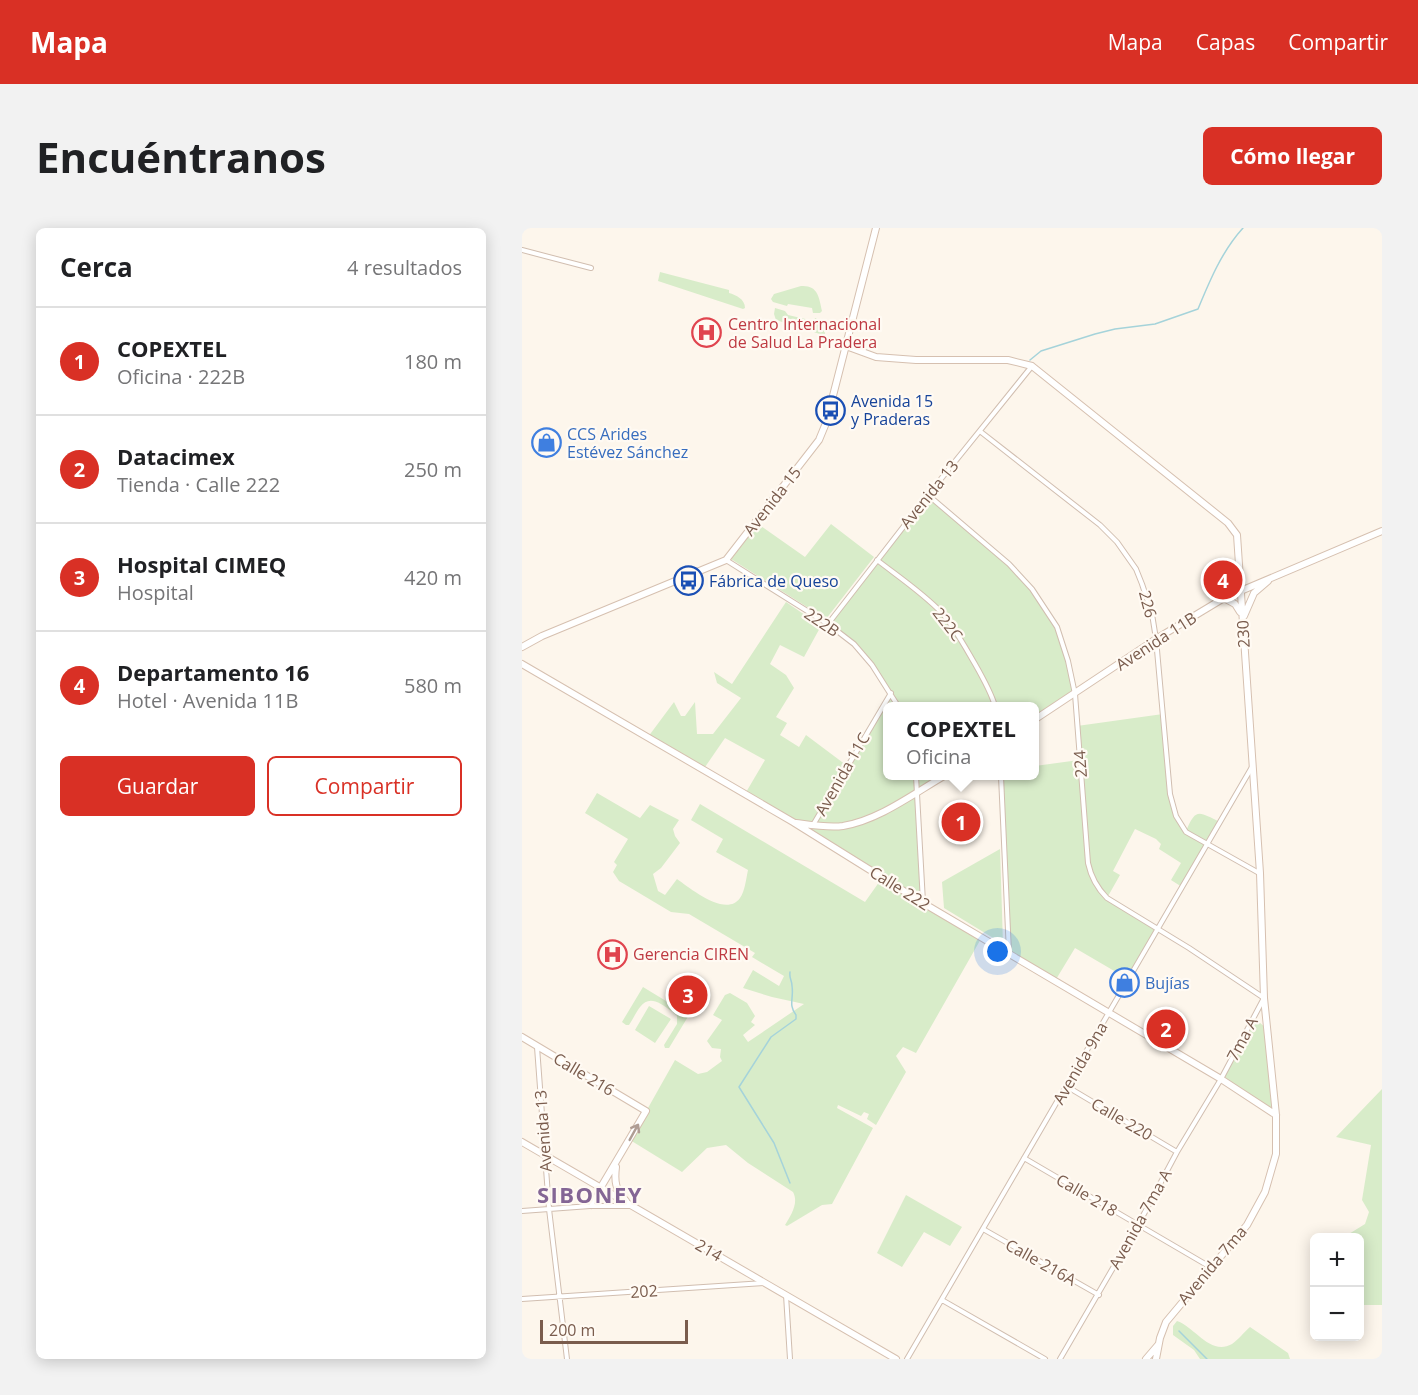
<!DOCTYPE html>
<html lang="es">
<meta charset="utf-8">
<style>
body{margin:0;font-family:"Open Sans",sans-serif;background:#f2f2f2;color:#202124}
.controls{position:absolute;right:18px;bottom:18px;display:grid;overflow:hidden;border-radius:9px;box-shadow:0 3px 15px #0003}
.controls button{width:54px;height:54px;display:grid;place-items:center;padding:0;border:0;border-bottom:2px solid #e0e0e0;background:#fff;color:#202124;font:30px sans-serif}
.scale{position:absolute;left:18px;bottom:15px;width:148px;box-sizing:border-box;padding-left:6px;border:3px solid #7a5c4d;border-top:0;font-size:16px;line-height:21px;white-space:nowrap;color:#7a5c4d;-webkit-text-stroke:4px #fffaf3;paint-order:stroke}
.you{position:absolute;left:476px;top:724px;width:21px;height:21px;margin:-15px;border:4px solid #fff;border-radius:50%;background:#1a73e8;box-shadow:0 0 0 9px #1a73e833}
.badge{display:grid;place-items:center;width:39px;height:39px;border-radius:50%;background:#d93025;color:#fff;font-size:20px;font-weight:700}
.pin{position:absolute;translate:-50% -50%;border:3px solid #fff;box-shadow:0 2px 6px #0006}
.popup{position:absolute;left:361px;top:474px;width:156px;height:78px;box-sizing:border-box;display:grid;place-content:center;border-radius:9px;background:#fff;filter:drop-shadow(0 2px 4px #0005);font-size:20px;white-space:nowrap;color:#757577}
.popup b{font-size:22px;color:#202124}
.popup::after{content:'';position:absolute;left:50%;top:100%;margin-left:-12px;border:12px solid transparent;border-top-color:#fff}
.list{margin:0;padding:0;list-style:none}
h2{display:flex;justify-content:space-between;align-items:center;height:78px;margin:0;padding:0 24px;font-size:26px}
h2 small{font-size:20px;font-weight:400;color:#757577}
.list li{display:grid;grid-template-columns:39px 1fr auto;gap:18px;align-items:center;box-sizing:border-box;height:108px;padding:0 24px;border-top:2px solid #e0e0e0}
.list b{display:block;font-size:22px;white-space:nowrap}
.list p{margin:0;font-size:20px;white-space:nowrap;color:#757577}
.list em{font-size:20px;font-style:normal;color:#757577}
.actions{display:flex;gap:12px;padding:18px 24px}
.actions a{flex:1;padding:14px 0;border:2px solid #d93025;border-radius:9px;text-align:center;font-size:21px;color:#d93025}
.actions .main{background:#d93025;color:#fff}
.map{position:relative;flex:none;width:860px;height:1131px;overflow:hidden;border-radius:9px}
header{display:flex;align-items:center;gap:36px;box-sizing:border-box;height:84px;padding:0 30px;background:#d93025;color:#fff}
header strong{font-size:28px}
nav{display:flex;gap:33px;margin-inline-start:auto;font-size:21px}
.intro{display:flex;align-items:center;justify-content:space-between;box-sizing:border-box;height:144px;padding:0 36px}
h1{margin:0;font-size:42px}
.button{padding:15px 27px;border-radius:9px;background:#d93025;color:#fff;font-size:21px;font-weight:700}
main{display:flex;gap:36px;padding:0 36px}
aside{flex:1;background:#fff;border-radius:9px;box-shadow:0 3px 15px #0003}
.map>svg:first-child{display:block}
.green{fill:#d8ecc9}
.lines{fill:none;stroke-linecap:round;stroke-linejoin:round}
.stream{stroke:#a5d3da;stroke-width:1.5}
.street-casing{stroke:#d1beb0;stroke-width:6}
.secondary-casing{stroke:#d6c0b0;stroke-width:8}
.street{stroke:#fff;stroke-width:4}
.secondary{stroke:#fff;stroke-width:6}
.oneway{stroke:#af9d94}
.labels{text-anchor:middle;stroke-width:4.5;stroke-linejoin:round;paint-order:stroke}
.health-label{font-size:16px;fill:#be3a42;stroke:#fffaf3;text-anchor:start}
.transit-label{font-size:16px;fill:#164399;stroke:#fffaf3;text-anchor:start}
.shop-label{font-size:16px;fill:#366cbe;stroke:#fffaf3;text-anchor:start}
.street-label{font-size:16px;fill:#7a5c4d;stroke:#fffaf3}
.district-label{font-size:22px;font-weight:bold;letter-spacing:1.5px;fill:#846695;stroke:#fffaf3}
</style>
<header>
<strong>Mapa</strong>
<nav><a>Mapa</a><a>Capas</a><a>Compartir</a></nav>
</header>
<div class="intro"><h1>Encuéntranos</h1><a class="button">Cómo llegar</a></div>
<main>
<aside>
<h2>Cerca<small>4 resultados</small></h2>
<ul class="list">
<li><span class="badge">1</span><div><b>COPEXTEL</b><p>Oficina · 222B</p></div><em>180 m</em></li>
<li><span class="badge">2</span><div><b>Datacimex</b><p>Tienda · Calle 222</p></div><em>250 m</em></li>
<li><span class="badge">3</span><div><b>Hospital CIMEQ</b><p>Hospital</p></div><em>420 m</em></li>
<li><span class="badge">4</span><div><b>Departamento 16</b><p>Hotel · Avenida 11B</p></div><em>580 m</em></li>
</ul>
<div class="actions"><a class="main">Guardar</a><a>Compartir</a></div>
</aside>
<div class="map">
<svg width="860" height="1131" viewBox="0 0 860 1131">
<rect width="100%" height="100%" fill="#fdf6ec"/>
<path class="green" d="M138,44L207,62V65C214,67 223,71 223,80L221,81L136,53Z
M279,58C296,57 297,69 300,83L298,85H291L290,80L266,76L265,78L251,74L249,71L252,66Z
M253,80L263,83L266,87L292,93L293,90L301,94L303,106L301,107L254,92L252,86Z
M406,267C453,307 505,343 534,399C545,419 548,444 553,466L513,492L512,478H366V548H422L395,564L401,675L460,709L394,825L381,819L374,828L384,844L354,897L345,891L347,886L342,884L339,888L316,877L315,880L351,900L310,976L300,977L265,998L263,997C269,987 277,975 271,964L226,935L204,917L185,920L160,944L108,912L153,832L176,846L185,844L200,833L198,829L199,821L190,820L185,813L200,792L191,787L203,767L208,765L225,775L233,788L229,794L233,797L221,807L226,814L282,776L250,769L221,760L231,742L257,758L262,748L230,729L233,725L167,686L149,684L97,653L91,644L95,637L92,634L106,611L63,585L75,565L118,590L128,577L157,592L151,601L153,608L158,615L139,640L131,646L136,663L143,667L155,651C168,660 204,690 218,670C223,663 224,651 226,642L194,624L201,611L169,592L178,576L343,674L360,650L223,566L243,532L203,510L181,542L126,509L152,474L159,488H163L173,474L175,506H191L219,470L195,455L192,444L210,456L264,374L299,398L282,429L258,417L248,436L264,447L272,460L254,489L265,495L258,507L277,519L284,507L324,537L368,464L342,427L306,396Z
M236,296L283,329L309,296L352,329L304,391L209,331Z
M641,486L648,566L654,588L664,603C674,579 677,584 698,594L660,659L649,652L659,635L637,621L639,616L634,611L613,601L591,643L598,647L585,670L636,701L606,751L553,720L533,753L487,725L479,548H512L513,538L557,532L555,498Z
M478,621L481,716L422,680L420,654Z
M121,759L167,787L147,820H143L142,817L155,796V788C150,783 145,780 139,776C120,765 116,784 107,797H104L100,794Z
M127,778L149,791L133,815L113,802Z
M733,794H737L745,801L754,887L699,851L725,799Z
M860,861V1077H838V1010L822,1009L843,996L847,984L840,972L849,917L814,909Z
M384,967L440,999L428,1018L402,1004L380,1039L355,1025Z
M655,1093C673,1099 688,1128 710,1116C716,1112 722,1104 728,1099L766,1125L768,1131H678L672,1122L651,1107V1098Z"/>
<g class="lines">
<path class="stream" d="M508,132L519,123L573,106L593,101L633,96L676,81C688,52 700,23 721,0
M268,955L252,915L217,859L249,809L274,791V787C266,777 272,770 270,758C270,752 267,751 268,744
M657,1103L685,1131"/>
<defs>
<path id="street" d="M0,22L69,40
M459,204L578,297L595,314L614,341L620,356L630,386L634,411L648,566L654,588L664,604L737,645
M406,267L487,336L510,361L535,399L546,433L553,466L566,635C569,649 575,660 585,670L667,720L742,770L699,851L655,924L616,997L538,1131
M204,332L306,396L332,416L350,437L376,478
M355,332C377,349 401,365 420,385C433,400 443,419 453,436C461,450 469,464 473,478
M306,396L406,267L510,138
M394,548L401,674
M479,548L487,725
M291,597L369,465
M15,819L27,981L45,1131
M544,858L655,924
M502,930L690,1040
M69,978L79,959
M0,983L68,978H108
M461,1001L577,1067
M264,1067L268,1131
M0,1071L242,1055
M420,1072L523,1131
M385,1131L730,539"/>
<path id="secondary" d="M324,118L354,129L394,132H486L510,138L706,295L715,307L738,645L742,770L754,887V926L743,964L725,997L644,1094L638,1110L634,1131
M702,370L713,376L718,384
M722,388L732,365L746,353
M0,419L20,408L204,332L297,212L304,195L354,0
M0,436L271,594L401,675L699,851L754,887
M512,492L634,411L702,370L860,303
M274,595C289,597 306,600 321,598C357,592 391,566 422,548
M0,809L124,883L79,959
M0,914L374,1131
M94,939C92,955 94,962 104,973
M624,1131L636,1117"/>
</defs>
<use href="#street" class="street-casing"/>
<use href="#secondary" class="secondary-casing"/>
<use href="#street" class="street"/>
<use href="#secondary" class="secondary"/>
</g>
<defs><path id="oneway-shaft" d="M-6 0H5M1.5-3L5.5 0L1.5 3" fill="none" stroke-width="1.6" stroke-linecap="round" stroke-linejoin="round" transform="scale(1.5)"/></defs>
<use class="oneway" href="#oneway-shaft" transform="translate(112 904) rotate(-61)"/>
<defs>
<symbol id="hospital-ring" viewBox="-11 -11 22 22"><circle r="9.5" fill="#fffaf3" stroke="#e0444e" stroke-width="1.5"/><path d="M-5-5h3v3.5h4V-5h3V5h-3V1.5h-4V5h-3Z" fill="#e0444e"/></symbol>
<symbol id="bus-ring" viewBox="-11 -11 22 22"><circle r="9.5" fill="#fffaf3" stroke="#1a4fb4" stroke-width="1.5"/><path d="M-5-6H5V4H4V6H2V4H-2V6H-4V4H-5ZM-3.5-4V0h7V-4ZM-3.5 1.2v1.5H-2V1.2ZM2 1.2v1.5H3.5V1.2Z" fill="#1a4fb4"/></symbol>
<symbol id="shop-ring" viewBox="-11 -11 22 22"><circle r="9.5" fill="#fffaf3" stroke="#3f7fe0" stroke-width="1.5"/><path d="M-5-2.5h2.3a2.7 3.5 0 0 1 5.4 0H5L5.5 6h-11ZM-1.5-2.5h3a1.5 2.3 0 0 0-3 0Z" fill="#3f7fe0"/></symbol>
</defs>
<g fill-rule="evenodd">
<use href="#hospital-ring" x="168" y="88" width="33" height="33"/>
<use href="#bus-ring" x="292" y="166" width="33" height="33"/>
<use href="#shop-ring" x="8" y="198" width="33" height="33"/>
<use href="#bus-ring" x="150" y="336" width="33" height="33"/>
<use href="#hospital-ring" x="74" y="710" width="33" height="33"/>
<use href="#shop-ring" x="586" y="738" width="33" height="33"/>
</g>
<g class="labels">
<g class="health-label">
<text x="206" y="102">Centro Internacional<tspan x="206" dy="18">de Salud La Pradera</tspan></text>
<text x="111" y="732">Gerencia CIREN</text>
</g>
<g class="transit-label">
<text x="329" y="179">Avenida 15<tspan x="329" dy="18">y Praderas</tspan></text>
<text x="187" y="359">Fábrica de Queso</text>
</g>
<g class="shop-label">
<text x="45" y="212">CCS Arides<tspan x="45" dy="18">Estévez Sánchez</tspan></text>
<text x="623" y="761">Bujías</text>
</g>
<g class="street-label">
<text transform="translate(407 266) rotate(-51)" y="6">Avenida 13</text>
<text transform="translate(250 273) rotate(-52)" y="6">Avenida 15</text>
<text transform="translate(626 376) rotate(75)" y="6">226</text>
<text transform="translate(300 394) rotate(34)" y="6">222B</text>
<text transform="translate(426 396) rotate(52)" y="6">222C</text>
<text transform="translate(721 406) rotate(-93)" y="6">230</text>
<text transform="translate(634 413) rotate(-33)" y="6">Avenida 11B</text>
<text transform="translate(558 536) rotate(-94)" y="6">224</text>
<text transform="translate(320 546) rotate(-60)" y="6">Avenida 11C</text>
<text transform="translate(378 660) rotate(32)" y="6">Calle 222</text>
<text transform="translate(720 811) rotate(-62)" y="6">7ma A</text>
<text transform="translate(558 835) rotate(-60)" y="6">Avenida 9na</text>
<text transform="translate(62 846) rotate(31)" y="6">Calle 216</text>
<text transform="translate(600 891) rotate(30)" y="6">Calle 220</text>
<text transform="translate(21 903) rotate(-94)" y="6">Avenida 13</text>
<text transform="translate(565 967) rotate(30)" y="6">Calle 218</text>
<text transform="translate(618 991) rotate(-61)" y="6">Avenida 7ma A</text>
<text transform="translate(187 1022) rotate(30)" y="6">214</text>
<text transform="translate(519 1034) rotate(29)" y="6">Calle 216A</text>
<text transform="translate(690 1037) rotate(-50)" y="6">Avenida 7ma</text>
<text transform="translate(122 1063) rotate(-4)" y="6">202</text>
</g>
<g class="district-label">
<text x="68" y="975">SIBONEY</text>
</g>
</g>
</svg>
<div class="controls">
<button>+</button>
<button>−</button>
</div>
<div class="scale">200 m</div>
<div class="you"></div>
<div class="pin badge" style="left:439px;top:594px">1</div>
<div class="popup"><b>COPEXTEL</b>Oficina</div>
<div class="pin badge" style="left:644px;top:801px">2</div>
<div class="pin badge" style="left:166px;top:767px">3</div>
<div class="pin badge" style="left:701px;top:352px">4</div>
</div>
</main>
